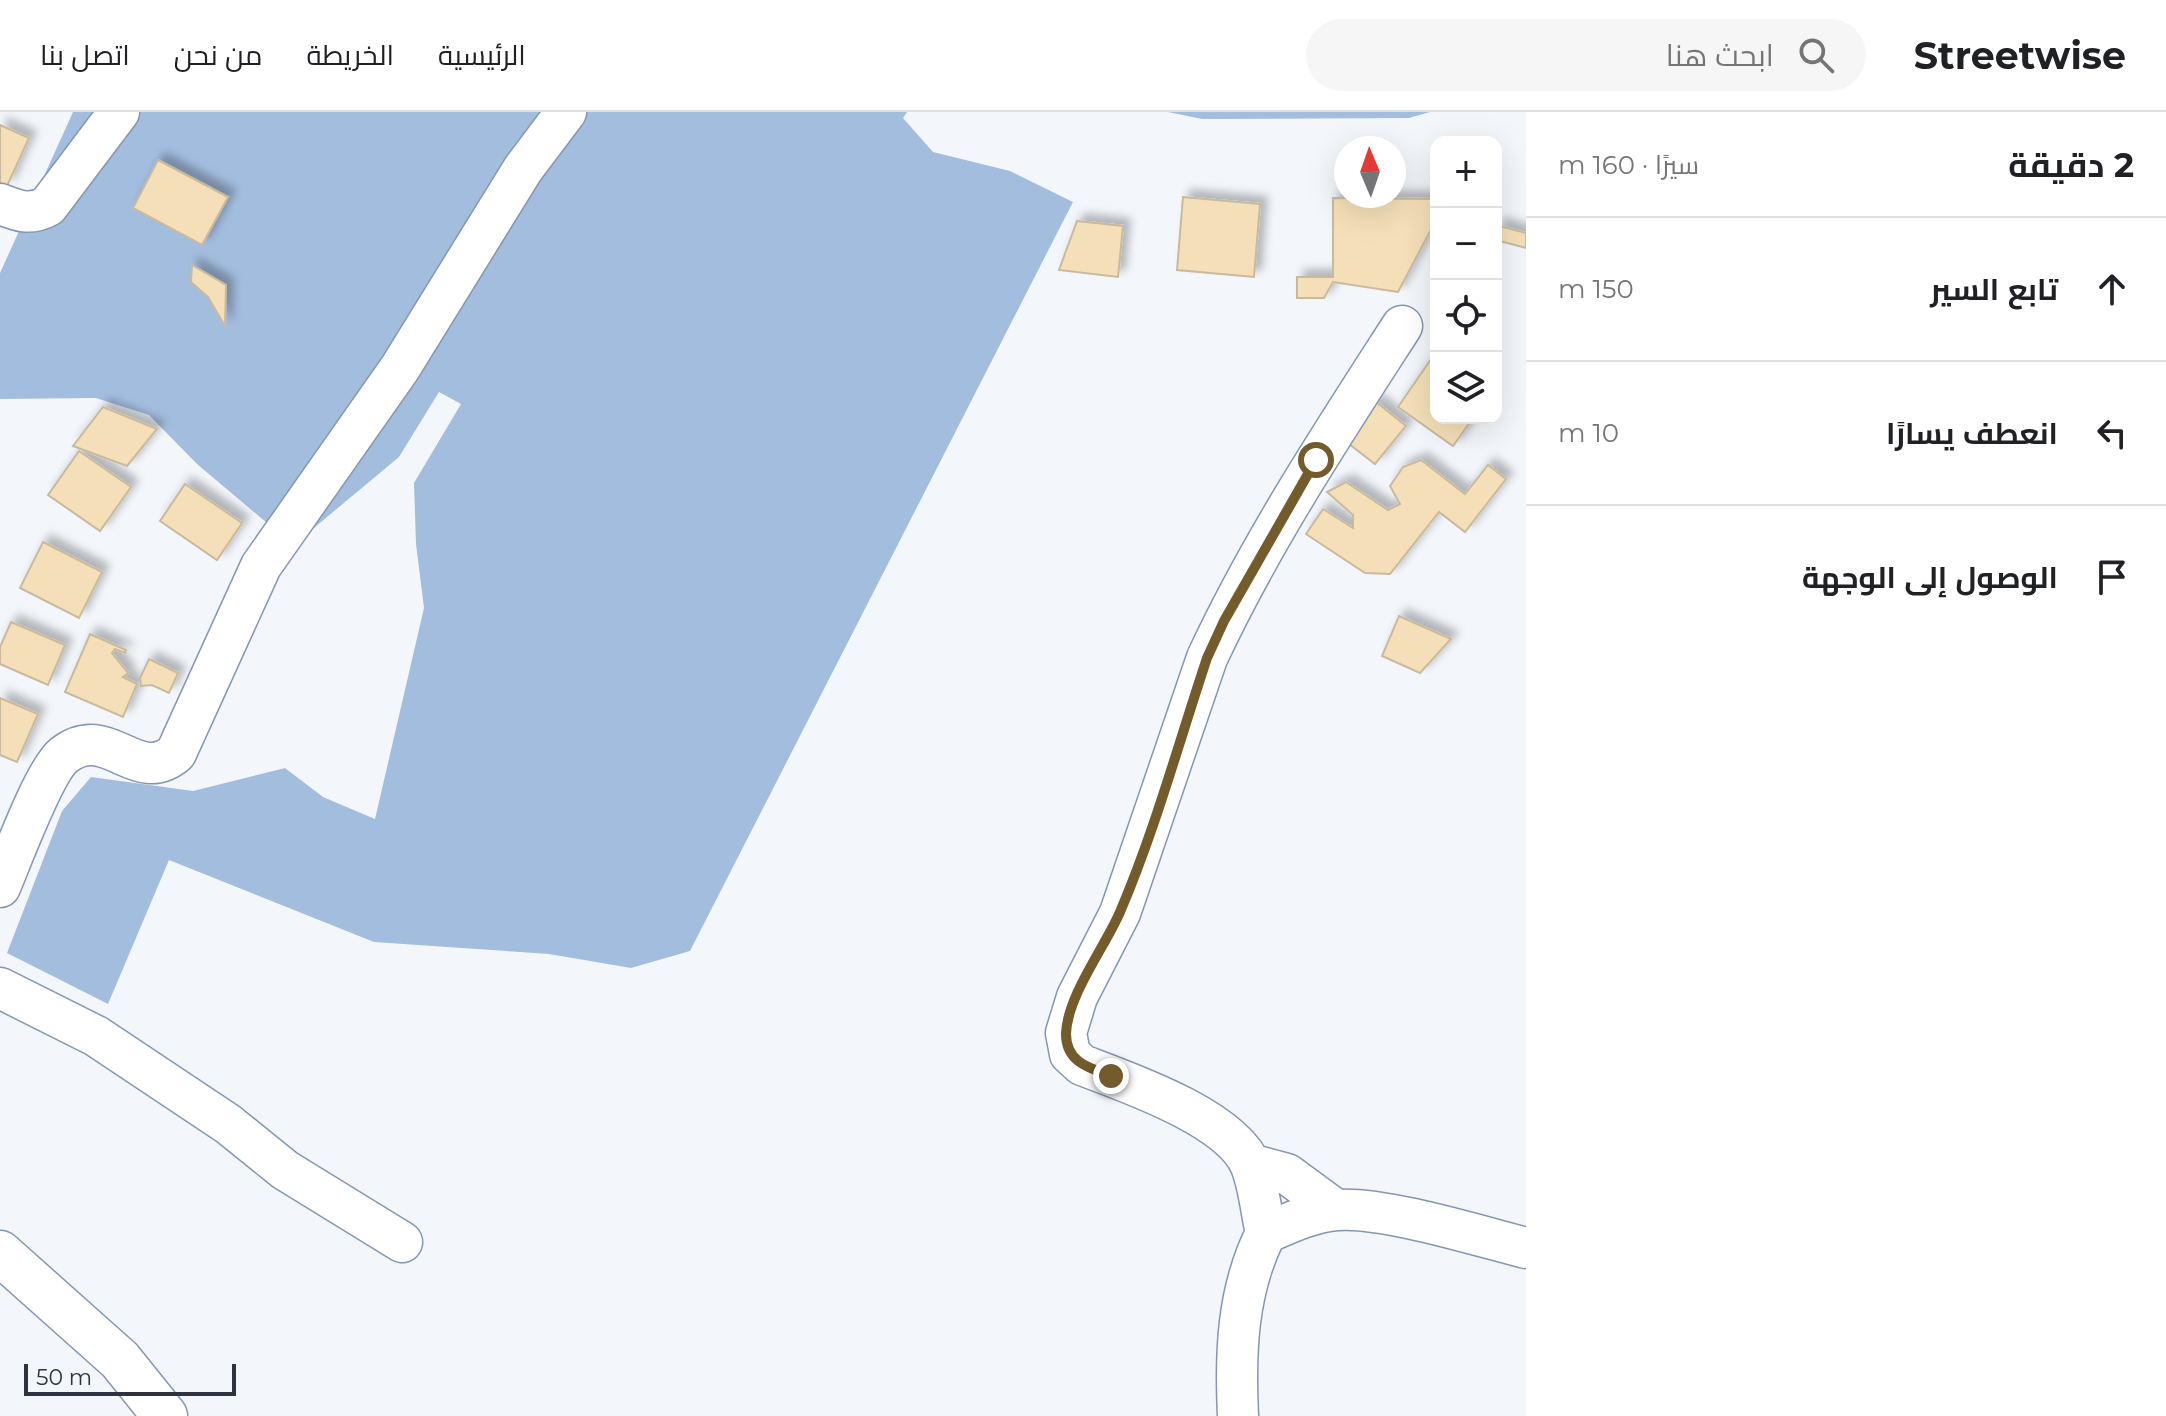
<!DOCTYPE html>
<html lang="ar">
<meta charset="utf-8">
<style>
body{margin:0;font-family:Montserrat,Cairo,sans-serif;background:#f6f6f6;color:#202124;direction:rtl}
.controls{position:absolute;right:24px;top:24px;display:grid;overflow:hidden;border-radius:16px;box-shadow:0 8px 32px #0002}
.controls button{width:72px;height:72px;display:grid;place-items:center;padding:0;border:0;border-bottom:2px solid #e0e0e0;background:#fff;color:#202124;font:40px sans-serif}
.compass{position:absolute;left:1334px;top:24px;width:72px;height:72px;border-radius:50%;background:#fff;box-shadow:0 8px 32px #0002;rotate:358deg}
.scale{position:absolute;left:24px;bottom:20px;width:212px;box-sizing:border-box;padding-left:8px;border:4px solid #2c333e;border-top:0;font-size:22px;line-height:28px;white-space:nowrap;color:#2c333e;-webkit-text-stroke:6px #f3f7fc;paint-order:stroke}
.stop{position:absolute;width:24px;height:24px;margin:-18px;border:6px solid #735b2c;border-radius:50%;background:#fff}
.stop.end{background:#735b2c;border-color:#fff;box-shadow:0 2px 8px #0008}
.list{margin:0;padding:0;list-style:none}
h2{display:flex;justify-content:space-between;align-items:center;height:104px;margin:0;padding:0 32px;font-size:34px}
h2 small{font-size:26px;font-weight:400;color:#757577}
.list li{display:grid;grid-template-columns:52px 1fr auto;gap:24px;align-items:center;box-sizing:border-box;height:144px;padding:0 32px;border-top:2px solid #e0e0e0}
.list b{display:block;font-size:30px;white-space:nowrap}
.list em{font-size:26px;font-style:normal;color:#757577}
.icon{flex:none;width:44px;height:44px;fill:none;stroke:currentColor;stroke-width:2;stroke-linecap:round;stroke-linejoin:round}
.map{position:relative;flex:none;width:1526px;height:1304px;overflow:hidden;direction:ltr}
header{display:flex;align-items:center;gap:48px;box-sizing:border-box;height:112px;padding:0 40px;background:#fff;border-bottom:2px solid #e0e0e0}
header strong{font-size:38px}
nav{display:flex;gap:44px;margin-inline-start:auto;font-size:28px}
.search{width:560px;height:72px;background:#f6f6f6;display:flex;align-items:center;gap:20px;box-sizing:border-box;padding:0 28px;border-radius:44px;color:#757577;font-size:30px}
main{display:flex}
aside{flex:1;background:#fff}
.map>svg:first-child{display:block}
.forest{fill:#a3bddf}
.building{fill:#f4dfb8;stroke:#c9ba9d;stroke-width:2;filter:url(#shadow)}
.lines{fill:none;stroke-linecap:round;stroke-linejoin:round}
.minor-casing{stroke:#8497b0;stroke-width:43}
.major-casing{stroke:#8497b0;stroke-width:47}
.minor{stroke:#fff;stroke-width:40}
.major{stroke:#fff;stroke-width:44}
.route{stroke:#735b2c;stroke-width:10}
</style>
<header>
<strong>Streetwise</strong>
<div class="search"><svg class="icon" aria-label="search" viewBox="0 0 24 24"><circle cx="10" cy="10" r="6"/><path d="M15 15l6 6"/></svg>ابحث هنا</div>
<nav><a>الرئيسية</a><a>الخريطة</a><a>من نحن</a><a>اتصل بنا</a></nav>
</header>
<main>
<aside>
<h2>2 دقيقة<small>سيرًا · 160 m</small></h2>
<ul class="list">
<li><svg class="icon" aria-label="ahead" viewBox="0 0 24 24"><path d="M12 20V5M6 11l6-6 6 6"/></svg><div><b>تابع السير</b></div><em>150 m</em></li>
<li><svg class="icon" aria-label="left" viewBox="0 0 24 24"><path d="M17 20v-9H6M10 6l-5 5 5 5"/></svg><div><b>انعطف يسارًا</b></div><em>10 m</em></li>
<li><svg class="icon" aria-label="arrive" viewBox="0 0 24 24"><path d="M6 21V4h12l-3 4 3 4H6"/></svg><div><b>الوصول إلى الوجهة</b></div></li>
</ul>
</aside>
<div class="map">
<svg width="1526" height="1304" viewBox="0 0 1526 1304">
<defs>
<filter id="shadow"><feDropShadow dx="7" dy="-7" stdDeviation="4" flood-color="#0004"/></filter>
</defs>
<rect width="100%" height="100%" fill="#f3f7fc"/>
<path class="forest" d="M73,0H907L903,6L933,40L1010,59L1073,90L690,839L631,856L549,842L374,830L169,748L108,892L7,841L62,699L91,665L193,679L285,656L323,685L375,707L424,496L416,432L414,371L461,292L439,280L399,345L309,420L267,411L197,352L149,303L96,286L0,287V161Z
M1168,0H1430L1409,6L1202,7Z"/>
<path class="building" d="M0,13L29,26L7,74L0,71Z
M158,48L228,85L202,133L133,96Z
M1183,85L1260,92L1254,165L1177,158Z
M1333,86L1436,87V108L1398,180L1333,170L1324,186H1297V165H1333Z
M1077,109L1123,114L1118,165L1059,158Z
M1496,113L1526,121V136L1496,128Z
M192,153L226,173L225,214L208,185L191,170Z
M1436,240V306H1473L1453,334L1398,295Z
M1375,289L1406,314L1375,352L1344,328Z
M103,295L157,317L127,354L73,334Z
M79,339L131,375L100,419L48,383Z
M1421,348L1465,382L1488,353L1506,367L1465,420L1439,400L1390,462L1365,461L1306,422L1323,397L1353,416V403L1327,380L1346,370L1388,398L1400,392L1390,374L1403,355Z
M185,372L242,411L217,448L160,409Z
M43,430L102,460L79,506L20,476Z
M1399,504L1451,527L1420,561L1382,544Z
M11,510L65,533L48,573L0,552V535Z
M90,522L126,538L125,541L115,537L112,541L128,561L123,565L137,572L123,605L65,580Z
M149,547L178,561L169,581L152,573L141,574L140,566Z
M0,586L38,602L17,650L0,643Z"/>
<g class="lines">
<defs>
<path id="minor" d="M0,92C18,99 30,104 48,94L119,0
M0,775C12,747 44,659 64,643C108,609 136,675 176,641L261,454L400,256L523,57L566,0
M0,876L96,924L228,1012L285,1058L402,1130
M1250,1052L1287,1062L1336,1098
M1266,1121C1261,1100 1259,1074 1251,1054C1232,1006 1127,970 1082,953L1070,942L1066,921L1077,885L1120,801L1207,546C1261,430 1333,321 1402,214
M1238,1304C1235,1241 1237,1178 1266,1121C1289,1111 1312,1100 1337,1098C1382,1094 1479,1124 1526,1136"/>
<path id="major" d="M0,1141L120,1248L165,1304"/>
</defs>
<use href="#minor" class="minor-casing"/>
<use href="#major" class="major-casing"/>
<use href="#minor" class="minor"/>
<use href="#major" class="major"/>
</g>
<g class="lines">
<path class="route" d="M1111,964C1089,956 1066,950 1066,922C1067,884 1105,835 1120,800C1155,718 1179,630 1207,546L1224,509L1316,348"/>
</g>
</svg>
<div class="controls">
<button>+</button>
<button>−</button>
<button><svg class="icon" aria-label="locate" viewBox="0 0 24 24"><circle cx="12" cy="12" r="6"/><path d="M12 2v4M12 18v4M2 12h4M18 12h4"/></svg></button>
<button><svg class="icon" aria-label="layers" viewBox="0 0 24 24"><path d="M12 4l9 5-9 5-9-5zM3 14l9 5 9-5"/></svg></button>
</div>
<svg class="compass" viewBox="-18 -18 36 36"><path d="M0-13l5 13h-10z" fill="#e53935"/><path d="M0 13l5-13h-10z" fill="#757577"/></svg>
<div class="scale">50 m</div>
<div class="stop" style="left:1316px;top:348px"></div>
<div class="stop end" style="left:1111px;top:964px"></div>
</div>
</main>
